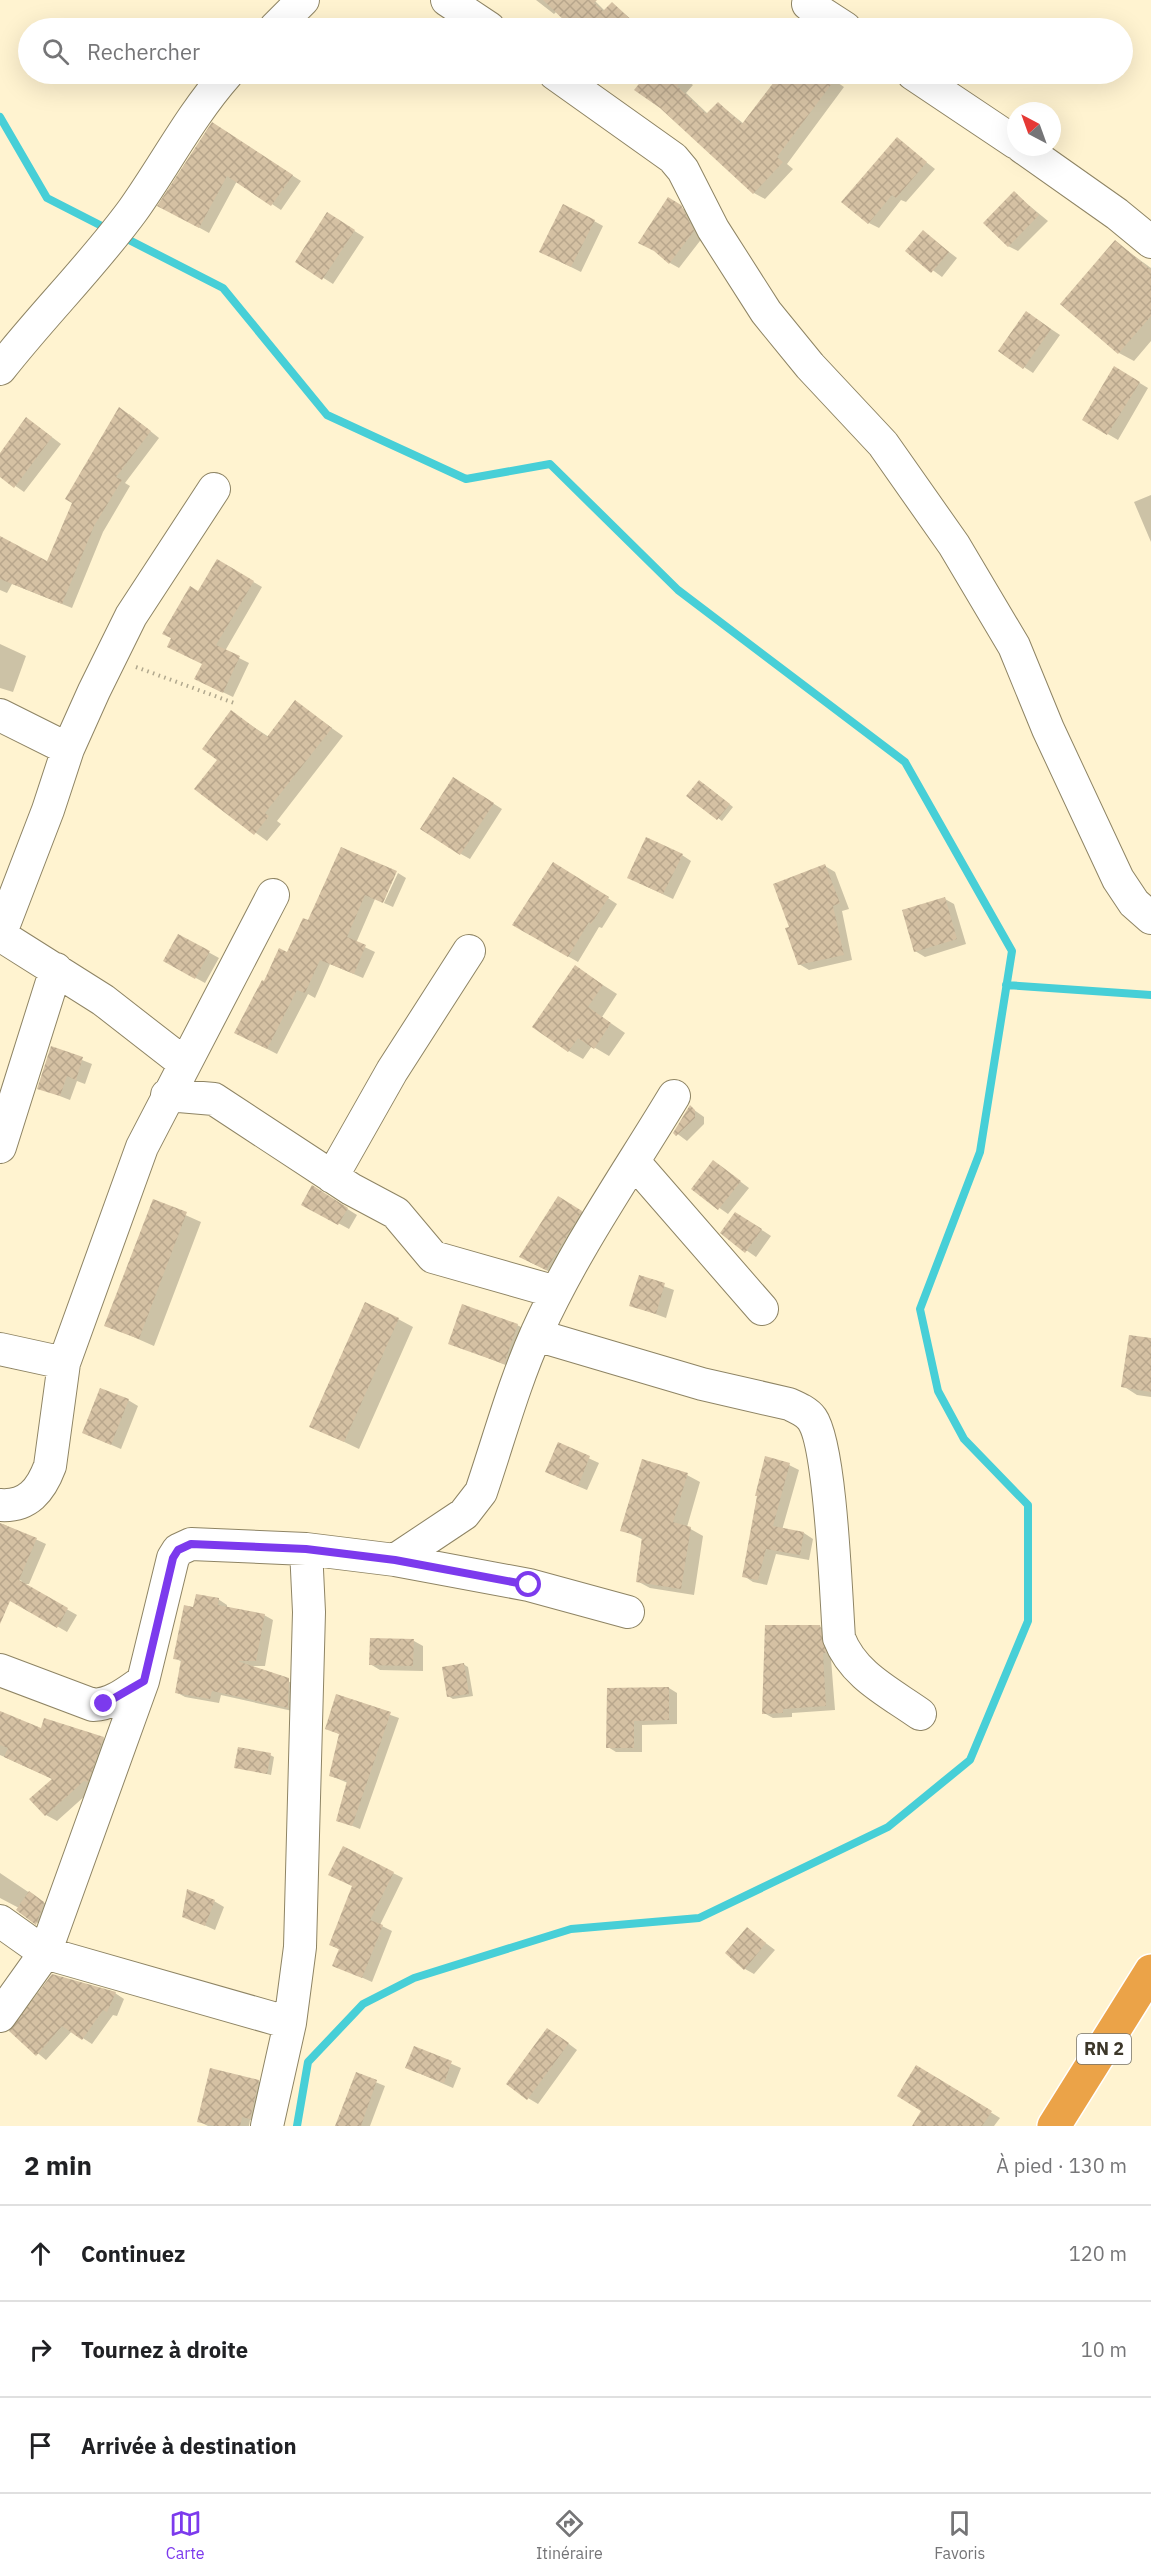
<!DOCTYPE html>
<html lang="fr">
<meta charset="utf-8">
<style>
body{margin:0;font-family:"IBM Plex Sans",sans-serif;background:#f2f2f2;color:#202124}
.compass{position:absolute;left:1007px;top:102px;width:54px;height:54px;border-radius:50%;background:#fff;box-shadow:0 6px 24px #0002;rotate:319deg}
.stop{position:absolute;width:18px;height:18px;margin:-14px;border:4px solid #7c3aed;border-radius:50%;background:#fff}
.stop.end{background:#7c3aed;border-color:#fff;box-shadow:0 2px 6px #0008}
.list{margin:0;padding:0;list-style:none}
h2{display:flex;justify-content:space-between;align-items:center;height:78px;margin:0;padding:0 24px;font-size:26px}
h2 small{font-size:20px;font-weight:400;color:#757577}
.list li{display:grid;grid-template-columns:39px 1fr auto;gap:18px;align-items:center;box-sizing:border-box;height:96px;padding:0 24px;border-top:2px solid #e0e0e0}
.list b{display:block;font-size:22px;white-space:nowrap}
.list em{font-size:20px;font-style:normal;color:#757577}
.icon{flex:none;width:33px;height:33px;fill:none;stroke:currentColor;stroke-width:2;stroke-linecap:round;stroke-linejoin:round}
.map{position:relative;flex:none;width:1151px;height:2126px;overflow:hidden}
.search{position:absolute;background:#fff;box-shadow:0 6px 24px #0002;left:18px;right:18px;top:18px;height:66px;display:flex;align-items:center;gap:15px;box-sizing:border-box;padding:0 21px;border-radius:33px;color:#757577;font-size:22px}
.sheet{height:366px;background:#fff}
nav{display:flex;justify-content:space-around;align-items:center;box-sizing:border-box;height:84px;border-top:2px solid #e0e0e0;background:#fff;font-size:16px;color:#757577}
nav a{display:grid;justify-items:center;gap:3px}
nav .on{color:#7c3aed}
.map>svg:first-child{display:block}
.shadow{fill:#0003}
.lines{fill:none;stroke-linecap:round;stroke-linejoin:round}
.stream{stroke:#47cfd7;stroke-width:8}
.building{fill:url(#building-cross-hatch)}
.street-casing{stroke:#8e8464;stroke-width:34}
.highway-casing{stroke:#fff;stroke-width:36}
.path{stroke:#b1a88e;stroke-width:4;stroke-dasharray:1.5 4.5;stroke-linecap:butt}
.street{stroke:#fff;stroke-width:32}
.highway{stroke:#eba348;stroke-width:33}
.route{stroke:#7c3aed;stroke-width:8}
.labels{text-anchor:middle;stroke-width:5;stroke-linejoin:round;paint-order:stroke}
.shield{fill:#fff;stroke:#76736a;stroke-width:1.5}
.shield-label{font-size:18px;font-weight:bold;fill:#3c372a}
</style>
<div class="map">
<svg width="1151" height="2126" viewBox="0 0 1151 2126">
<defs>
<pattern id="building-cross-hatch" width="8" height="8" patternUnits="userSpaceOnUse" patternTransform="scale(1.5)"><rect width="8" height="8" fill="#d5c1a3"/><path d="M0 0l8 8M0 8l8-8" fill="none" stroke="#b8a68c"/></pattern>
</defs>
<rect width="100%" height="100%" fill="#fff3d0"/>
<path class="shadow" d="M536,0H594L605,11L612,4L642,28H593L589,25L585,28H577L557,11L554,14Z
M641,74H677L693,85L686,93L708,114L718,103L744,124L782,74H825L844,87L787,164L793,169L765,199L754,193L661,107Z
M222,130L301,181L281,210L237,181L209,233L160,206Z
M897,139L935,169L906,202L901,200L879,228L869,223Z
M1014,193L1048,221L1018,251L1008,246Z
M668,199L690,213L703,237L679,268L670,263Z
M337,220L364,237L333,284L297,261Z
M594,221L603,226L581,272L551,257Z
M923,232L957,258L942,277L907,251Z
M1115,242L1151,268V341L1134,361L1119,353L1062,304Z
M1036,319L1060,335L1033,373L1024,367Z
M1115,368L1148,388L1118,440L1084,420Z
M129,414L159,438L125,483L130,486L103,532L72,608L12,584L7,593L0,590V538L48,563Z
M36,425L61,444L24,492L0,475V455Z
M1151,495V542L1134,502Z
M218,561L262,587L225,651L249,663L233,697L206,684L199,593Z
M0,644L26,656L13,692L0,688Z
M295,702L343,736L277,821L281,824L267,841L196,789L219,760L231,712L269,737Z
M463,784L502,809L470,859L461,854Z
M704,784L733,807L722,821L689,796Z
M341,849L375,899L356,943L375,952L363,978L330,964L315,998L308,994L277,1054L246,1038L265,983L309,922Z
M682,855L691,861L673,899L639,883Z
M825,866L835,872L849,909L842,911L852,960L809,970L799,964L791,927Z
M563,869L617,904L602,928L599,927L578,962L514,925Z
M398,873L406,878L393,907L384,903Z
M945,899L954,904L966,944L925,957L915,951Z
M179,936L219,958L205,983L165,961Z
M575,967L617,994L602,1017L625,1033L609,1056L592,1046L583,1059L569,1051Z
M52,1048L92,1064L85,1084L77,1081L70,1100L39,1088Z
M690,1107L704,1117V1124L687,1141L675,1132Z
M714,1162L749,1188L728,1214L693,1189Z
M322,1193L357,1215L349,1229L303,1204Z
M154,1201L201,1222L154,1346L106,1325Z
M568,1203L590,1217L556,1275L530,1262Z
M745,1219L771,1236L756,1257L722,1233Z
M639,1277L674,1290L666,1318L631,1305Z
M398,1319L413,1327L359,1449L311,1426Z
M517,1325L527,1330L513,1368L450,1343Z
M1151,1340V1397L1137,1395L1123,1386Z
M128,1400L138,1406L121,1449L84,1433Z
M558,1444L599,1463L587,1490L556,1477Z
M789,1465L799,1470L782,1530L804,1533L813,1539L809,1560L776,1554L767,1585L753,1582L744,1576Z
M687,1475L700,1482L687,1527L703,1536L694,1595L650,1588L637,1581L644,1540L622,1530Z
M3,1524L46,1544L29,1584H22L77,1615L67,1632L11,1599L22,1581L0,1572V1527Z
M218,1599L227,1605V1608L264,1615L273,1620L265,1666H247L298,1685L297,1712L221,1695L219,1703L185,1697L176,1692L182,1662L175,1658L194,1609Z
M820,1627L829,1632L834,1657L831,1659L835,1710L792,1713V1717L773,1718L764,1713Z
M414,1641L423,1646V1671L380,1670L370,1664Z
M463,1664L468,1667L473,1696L453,1699L448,1696Z
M669,1688L677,1693V1724L642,1725V1752H616L608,1747V1689Z
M337,1696L399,1718L360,1829L338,1820L348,1783L331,1776L341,1735L327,1728Z
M0,1712L42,1730L103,1738L114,1745L96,1786L57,1821L46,1815L53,1779L0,1755Z
M270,1755L274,1757L271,1775L236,1767Z
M343,1848L403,1878L380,1925L392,1931L372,1982L334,1965L340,1950L331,1945L353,1886Z
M0,1873L52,1908L45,1928L18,1910L19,1908L0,1898Z
M214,1901L224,1907L215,1930L184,1916Z
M747,1929L775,1950L754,1974L745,1969Z
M115,1993L124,1999L117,2016L113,2015L92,2044L72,2031L46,2060L11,2031Z
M557,2035L577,2050L538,2104L528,2098Z
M415,2048L461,2068L453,2088L407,2068Z
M917,2067L1000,2118L994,2126H913L923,2111Z
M356,2074L385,2086L370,2126H337Z
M258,2081L267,2086L259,2122L250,2120L249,2126H208L198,2121Z"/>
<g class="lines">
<path class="stream" d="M0,117L47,198L223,288L327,415L466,479L550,464L678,590L905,762L1012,951L980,1152L920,1309L938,1391L964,1439L1028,1505V1621L970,1760L888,1827L699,1918L571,1929L414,1978L363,2004L308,2062L297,2126
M1006,985L1151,995"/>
</g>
<path class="building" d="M543,0H597L594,3L603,11L612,2L640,28H586L588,26L579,18L571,27Z
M647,74H687L677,86L706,114L718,102L742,124L780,74H839L777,157L783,162L753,194L660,108L634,90Z
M212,122L293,175L271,206L227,176L199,228L157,206Z
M897,137L927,162L896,198L892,195L868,224L841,202Z
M1014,191L1039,215L1008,247L983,223Z
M668,197L681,205L694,231L669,264L654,251L638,243Z
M563,204L595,220L571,267L539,252Z
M327,212L355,230L322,280L295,262Z
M923,230L949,252L931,273L905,251Z
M1115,240L1151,270V316L1118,354L1060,304Z
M1026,311L1051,329L1023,369L998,351Z
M1114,366L1140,382L1107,435L1082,420Z
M119,407L151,431L116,477L122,480L94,526L62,604L0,579V536L47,561L72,503L65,499Z
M26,417L52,437L14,488L0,477V453Z
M217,559L254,581L216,645L240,656L223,693L194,679L202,664L167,647L171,638L162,634L190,586L198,591Z
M295,700L332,728L265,813L269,816L254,835L194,789L217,760L202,749L231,710L267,737Z
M453,777L494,803L460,855L420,829Z
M699,780L730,804L717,820L686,796Z
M646,837L683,854L663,894L627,878Z
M341,847L397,871L383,903L365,895L347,937L366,945L354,974L320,960L305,993L297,990L267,1049L234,1033L262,980L264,981L279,948L287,952L303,918L308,920Z
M553,862L609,897L591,924L589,922L568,957L512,925Z
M825,864L840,903L833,906L844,955L798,965L785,928L789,927L773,884Z
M945,897L957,939L914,952L902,910Z
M178,934L210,951L195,979L163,961Z
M575,965L603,985L588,1007L611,1023L594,1049L578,1038L568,1052L532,1027Z
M51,1046L83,1057L76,1080L67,1076L60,1096L37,1089Z
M690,1105L695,1110V1118L676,1136L673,1133Z
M713,1160L741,1181L718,1210L691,1189Z
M312,1185L348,1208L338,1225L301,1205Z
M558,1196L582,1211L546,1270L519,1257Z
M153,1199L187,1212L139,1339L104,1326Z
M735,1212L762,1229L745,1253L720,1233Z
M639,1275L665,1283L656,1314L629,1306Z
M365,1302L399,1318L344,1442L309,1427Z
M462,1304L518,1324L504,1364L448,1344Z
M1129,1335L1151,1338V1392L1121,1387Z
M100,1388L129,1399L111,1445L82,1433Z
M558,1442L590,1456L578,1486L545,1472Z
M765,1456L790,1463L773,1526L804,1532L800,1555L766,1549L758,1580L742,1577L757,1496H755Z
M642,1459L688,1473L673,1522L691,1527L681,1589L636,1582L642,1537L620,1531Z
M0,1523L37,1538L19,1580L68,1608L57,1628L10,1601L0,1624Z
M196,1594L219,1598L218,1605L265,1614L256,1661H237L289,1678L288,1708L212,1691L210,1699L175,1693L181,1660L173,1659L184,1605L193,1607Z
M765,1625H820L826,1652L823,1654L826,1706L783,1709V1713L762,1714Z
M370,1638L414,1639L413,1666L369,1665Z
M464,1663L469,1694L447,1697L442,1667Z
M669,1687V1720L634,1721V1748H606L607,1688Z
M336,1694L391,1712L352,1826L336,1821L347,1781L329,1776L339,1734L325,1729Z
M0,1711L41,1728L44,1718L104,1737L88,1782L84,1781L45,1816L29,1799L52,1779L4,1757L8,1748L0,1745Z
M238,1747L271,1753L267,1774L234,1768Z
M343,1846L394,1872L370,1920L383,1925L362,1978L332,1966L339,1949L329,1945L352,1886L328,1875Z
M187,1889L215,1900L205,1926L182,1917Z
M29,1891L44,1902L36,1925L16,1910Z
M747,1927L766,1943L744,1970L725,1953Z
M52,1974L116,1992L107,2012L103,2010L82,2040L62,2026L36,2056L9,2031Z
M547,2028L569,2043L527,2100L506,2084Z
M414,2046L452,2061L444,2083L405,2068Z
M916,2065L992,2111L982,2126H912L921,2111L897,2096Z
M210,2068L259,2080L250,2119L242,2117L240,2126H215L197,2122Z
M356,2072L377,2080L361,2126H335Z"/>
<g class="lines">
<defs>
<path id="street" d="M447,0L489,28
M808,4L845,28
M275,28L303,0
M555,74L673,158L683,170L713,229L766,312L810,366L883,444L954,545L1014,646L1048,729L1118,879L1134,903L1151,918
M913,74L1016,143
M1022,147L1117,214L1151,242
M0,369C43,314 92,266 133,210C165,165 190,116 227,74
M0,715L68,749
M0,935L48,810L68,749L94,691L131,616L214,489
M0,935L103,1000L184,1063
M167,1095L214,1099L351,1189L396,1213L433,1257L556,1292
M0,1147L56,969
M634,1162L762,1309
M332,1177L392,1071L469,951
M536,1335L702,1384L789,1404C798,1408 807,1412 812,1419C831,1446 836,1597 839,1638C853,1675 889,1692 920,1714
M0,1349L64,1363
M0,1505C28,1507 41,1490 50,1466L64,1363L142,1147L273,895
M306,1549L395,1560L529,1585L628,1612
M395,1560L464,1514L481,1492C499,1439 514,1383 537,1332C575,1248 627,1174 674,1096
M0,1670L93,1705C113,1704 127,1692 143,1681
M0,1921L45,1953L290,2023
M0,2016L45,1953L143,1681L173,1558L178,1550L191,1544L306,1549L309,1612L300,1947L290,2023L267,2126"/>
<path id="highway" d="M1054,2126L1151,1971"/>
</defs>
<use href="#street" class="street-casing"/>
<use href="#highway" class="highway-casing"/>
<path class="path" d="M136,667L234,703"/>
<use href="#street" class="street"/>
<use href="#highway" class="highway"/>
</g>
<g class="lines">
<path class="route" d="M104,1704L144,1681L173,1558L178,1550L191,1544L306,1549L395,1560L529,1585"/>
</g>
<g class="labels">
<rect class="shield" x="1077" y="2034" width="54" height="30" rx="4.5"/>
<g class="shield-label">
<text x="1104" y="2055">RN 2</text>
</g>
</g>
</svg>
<svg class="compass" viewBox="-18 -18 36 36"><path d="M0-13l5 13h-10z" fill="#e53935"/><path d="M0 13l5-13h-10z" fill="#757577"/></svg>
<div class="stop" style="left:529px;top:1585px"></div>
<div class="stop end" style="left:104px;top:1704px"></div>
<div class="search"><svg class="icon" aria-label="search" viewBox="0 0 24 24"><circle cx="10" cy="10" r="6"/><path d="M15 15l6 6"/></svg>Rechercher</div>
</div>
<section class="sheet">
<h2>2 min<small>À pied · 130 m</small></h2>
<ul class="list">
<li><svg class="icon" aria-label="ahead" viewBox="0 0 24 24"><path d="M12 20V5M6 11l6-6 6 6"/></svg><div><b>Continuez</b></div><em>120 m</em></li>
<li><svg class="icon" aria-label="right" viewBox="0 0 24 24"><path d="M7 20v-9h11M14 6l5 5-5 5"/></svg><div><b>Tournez à droite</b></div><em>10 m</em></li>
<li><svg class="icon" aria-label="arrive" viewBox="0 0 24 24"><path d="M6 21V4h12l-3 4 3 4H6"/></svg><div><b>Arrivée à destination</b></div></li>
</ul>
</section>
<nav>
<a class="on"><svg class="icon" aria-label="map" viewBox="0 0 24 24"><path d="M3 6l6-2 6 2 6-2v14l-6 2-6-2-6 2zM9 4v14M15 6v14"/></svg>Carte</a>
<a><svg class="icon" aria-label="directions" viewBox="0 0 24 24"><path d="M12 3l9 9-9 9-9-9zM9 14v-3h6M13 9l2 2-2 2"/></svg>Itinéraire</a>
<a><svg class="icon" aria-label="saved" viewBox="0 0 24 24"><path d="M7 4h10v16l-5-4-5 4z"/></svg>Favoris</a>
</nav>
